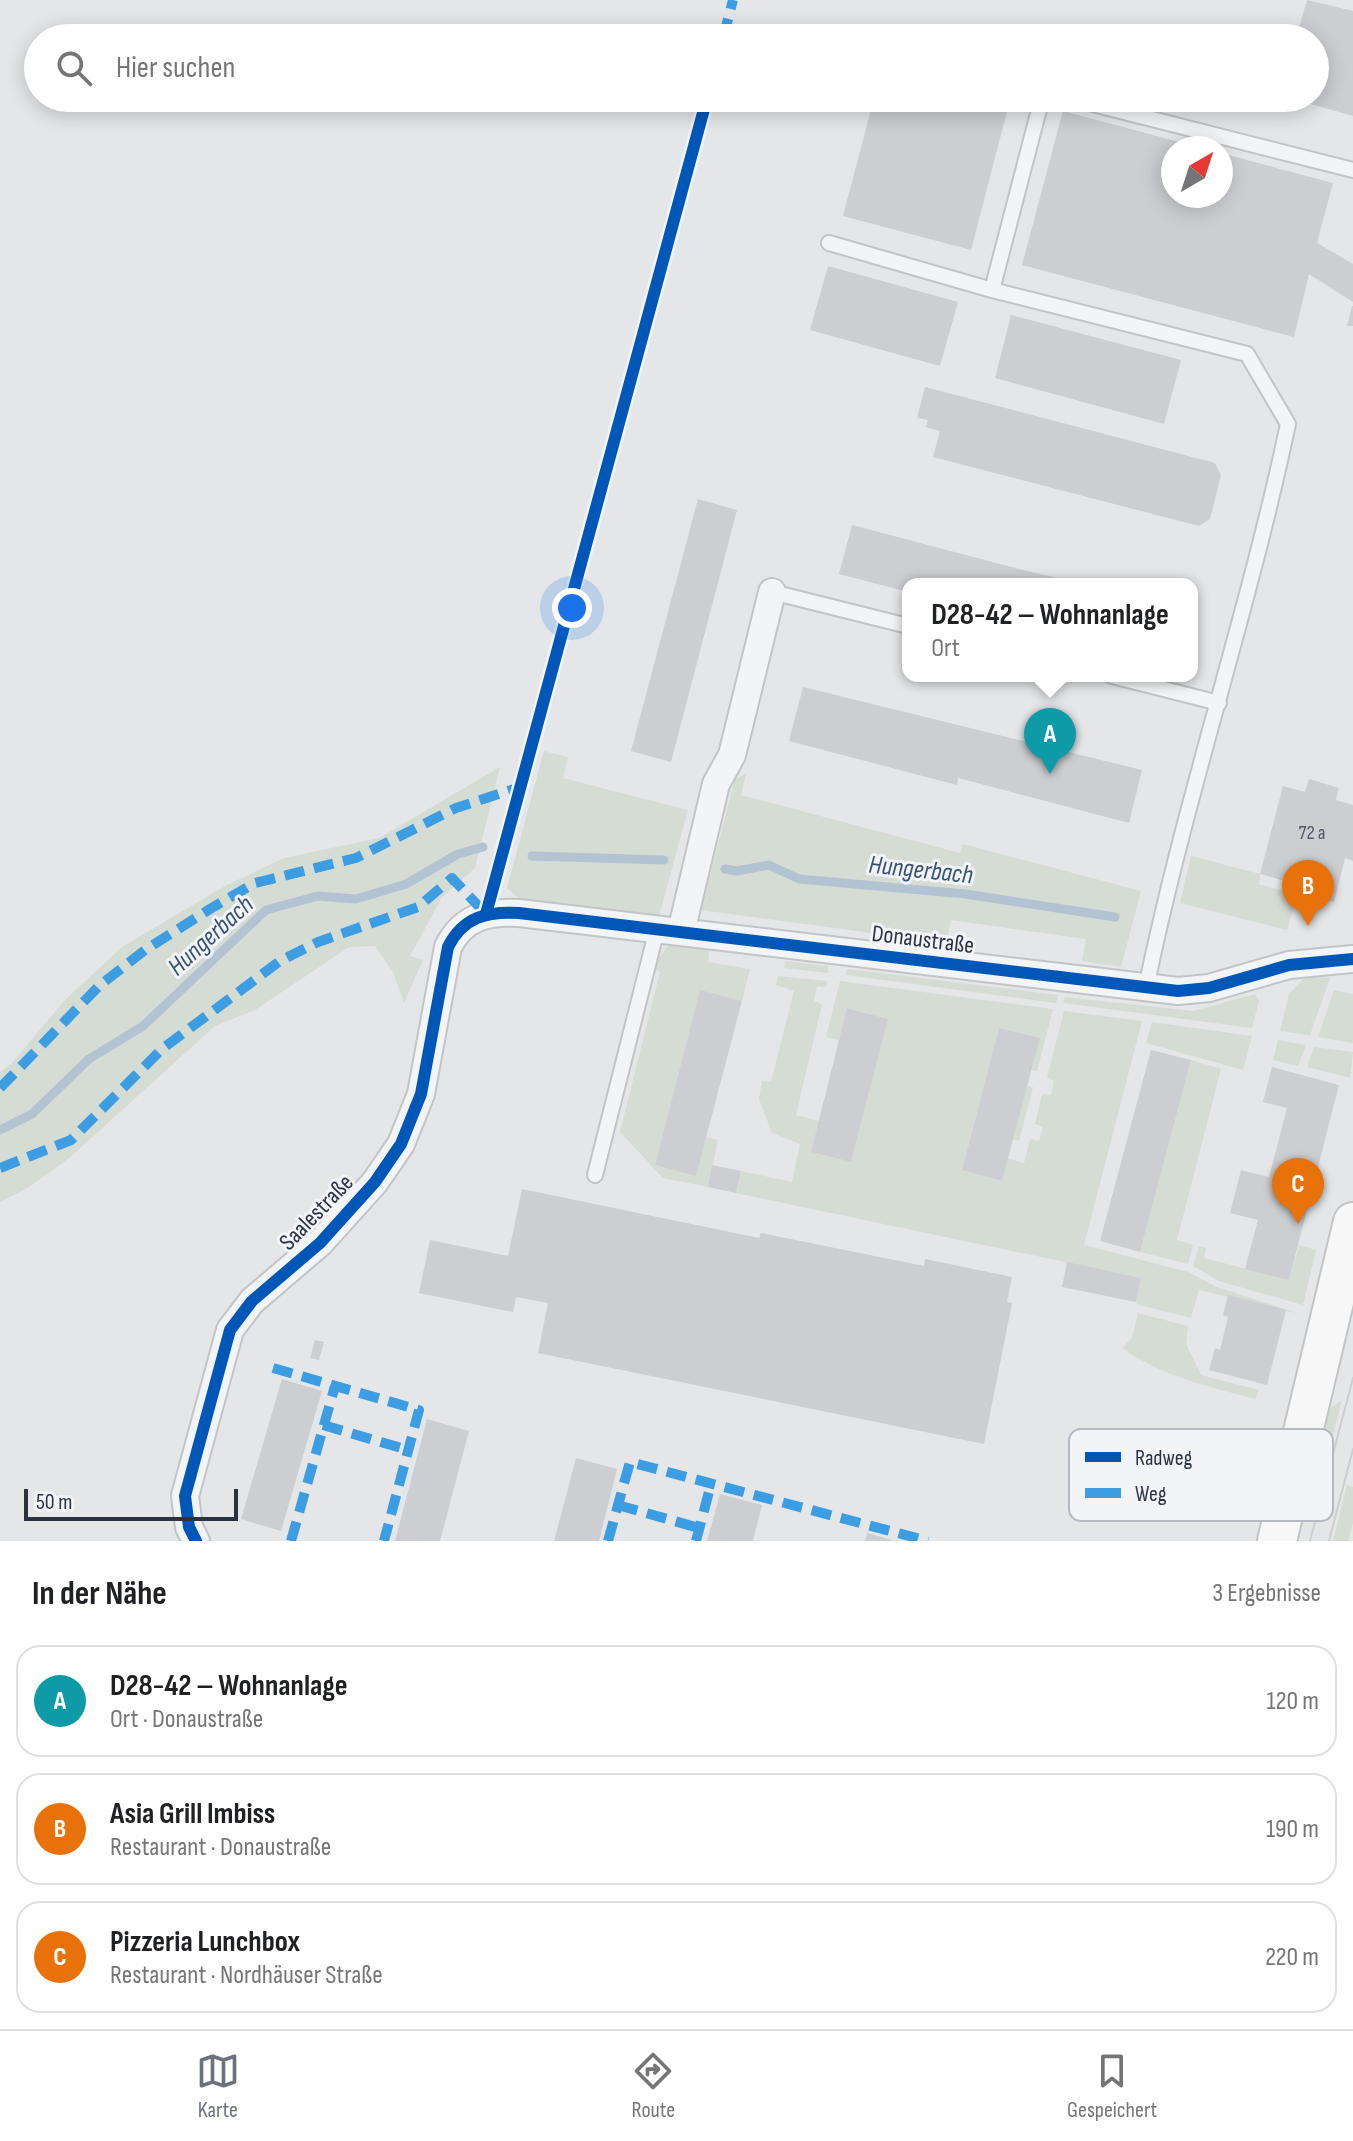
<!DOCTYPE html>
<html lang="de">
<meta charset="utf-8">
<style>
body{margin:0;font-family:"Sofia Sans Condensed",sans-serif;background:#f2f2f2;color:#202124}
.compass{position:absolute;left:1161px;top:136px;width:72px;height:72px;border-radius:50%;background:#fff;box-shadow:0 4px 20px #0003;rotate:39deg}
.scale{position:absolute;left:24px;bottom:20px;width:214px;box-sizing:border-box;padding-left:8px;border:4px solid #2b3341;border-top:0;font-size:22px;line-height:28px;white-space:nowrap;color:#2b3341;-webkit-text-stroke:6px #f2f4f7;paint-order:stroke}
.you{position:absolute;left:572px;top:608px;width:28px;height:28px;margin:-20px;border:6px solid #fff;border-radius:50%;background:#1a73e8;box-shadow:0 0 0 12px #1a73e833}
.badge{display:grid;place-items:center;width:52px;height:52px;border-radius:50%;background:#6c727b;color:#fff;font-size:26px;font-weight:700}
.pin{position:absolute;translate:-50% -66px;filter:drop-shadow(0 2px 4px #0008)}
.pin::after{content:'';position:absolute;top:42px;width:28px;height:24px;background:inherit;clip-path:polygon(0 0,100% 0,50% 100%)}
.popup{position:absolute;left:902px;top:578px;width:296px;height:104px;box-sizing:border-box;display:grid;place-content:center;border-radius:16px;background:#fff;filter:drop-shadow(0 2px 6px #0005);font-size:26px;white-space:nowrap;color:#757577}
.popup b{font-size:30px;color:#202124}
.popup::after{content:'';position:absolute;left:50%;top:100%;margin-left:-16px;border:16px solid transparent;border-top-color:#fff}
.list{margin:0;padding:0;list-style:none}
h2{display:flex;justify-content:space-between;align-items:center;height:104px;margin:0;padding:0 32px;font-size:34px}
h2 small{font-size:26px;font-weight:400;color:#757577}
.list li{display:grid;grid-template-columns:52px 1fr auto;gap:24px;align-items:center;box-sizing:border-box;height:112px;margin:0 16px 16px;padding:0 16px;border:2px solid #e0e0e0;border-radius:24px}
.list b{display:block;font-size:30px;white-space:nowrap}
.list p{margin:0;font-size:26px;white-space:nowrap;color:#757577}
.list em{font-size:26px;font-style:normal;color:#757577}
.icon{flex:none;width:44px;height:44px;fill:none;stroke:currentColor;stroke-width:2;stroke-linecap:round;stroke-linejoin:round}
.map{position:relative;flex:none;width:1353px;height:1541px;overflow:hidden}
.search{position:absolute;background:#fff;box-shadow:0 4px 20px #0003;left:24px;right:24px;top:24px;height:88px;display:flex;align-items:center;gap:20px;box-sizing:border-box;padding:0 28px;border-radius:44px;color:#757577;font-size:30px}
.sheet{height:488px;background:#fff}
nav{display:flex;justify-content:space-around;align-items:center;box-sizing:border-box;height:112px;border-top:2px solid #e0e0e0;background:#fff;font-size:22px;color:#757577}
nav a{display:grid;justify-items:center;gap:4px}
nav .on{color:#6c727b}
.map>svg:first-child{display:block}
.green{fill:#d5dcd4}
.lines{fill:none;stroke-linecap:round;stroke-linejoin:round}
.stream{stroke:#b4c3d2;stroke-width:9}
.building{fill:#ccced1}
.lane-casing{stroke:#c2c4c6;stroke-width:18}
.street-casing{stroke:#c2c4c6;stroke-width:30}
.secondary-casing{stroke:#c2c4c6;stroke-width:42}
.lane{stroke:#f3f4f5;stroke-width:14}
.street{stroke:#f3f4f5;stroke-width:26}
.secondary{stroke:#f7f7f7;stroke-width:38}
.tram{stroke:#cdced0;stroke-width:2}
.quiet{stroke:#3d9de3;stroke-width:10;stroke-dasharray:20 10;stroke-linecap:butt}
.cycleway-casing{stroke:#f2f4f7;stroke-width:17}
.cycleway{stroke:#0057b8;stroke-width:12}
.labels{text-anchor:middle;stroke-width:6;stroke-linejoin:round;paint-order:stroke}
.number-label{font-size:20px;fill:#545a66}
.street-label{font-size:24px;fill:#2b3341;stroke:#f2f4f7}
.water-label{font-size:26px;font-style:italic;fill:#375374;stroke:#f2f4f7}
.key{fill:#f2f4f7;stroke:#b6bac0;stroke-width:2}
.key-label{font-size:22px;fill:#2b3341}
</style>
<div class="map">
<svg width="1353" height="1541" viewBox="0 0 1353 1541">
<rect width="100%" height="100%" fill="#e4e6e8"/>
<path class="green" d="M544,751L568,757L563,778L688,810L659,916L523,902L507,888Z
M500,767L475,868L442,897L410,956L423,960L404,1003L393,972L375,946L349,947L255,1010L215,1026L68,1159L29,1187L0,1202V1072L11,1064L65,1000L122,947L225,886L284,858L379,838Z
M746,774L741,795L960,853L963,844L1141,891L1121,967L1082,961L1086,939L951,920L946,943L701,910L735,779Z
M1191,856L1260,874L1259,884L1297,895L1287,930L1180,903Z
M670,944L709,950L708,962L750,969L742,1001L700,991L655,1165L696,1176L706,1137L718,1140L708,1187L663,1178L620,1132L660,972L655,969L658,959Z
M785,961L828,966V973L784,968Z
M847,969L1058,995L1056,1003L846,975Z
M778,976L827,981L826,987L817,986L814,1001L822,1004L796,1115L819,1121L811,1152L851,1162L888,1019L848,1008L839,1040L826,1037L840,981L1053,1009L1037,1071L1032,1070L1039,1038L999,1028L962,1170L1002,1181L1008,1158L1024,1163L1030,1139L1039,1141L1043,1127L1035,1124L1042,1094L1051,1095L1054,1081L1047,1078L1064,1011L1142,1021L1084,1245L1188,1272L1217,1287L1300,1314L1199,1290L1191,1318L1139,1305L1136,1302L1141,1278L736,1193L741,1171L792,1182L800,1144L772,1133L759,1099L762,1081L771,1082L794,991L776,985Z
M1305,977L1330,978L1310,1035L1280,1031L1289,994Z
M1334,990L1353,994V1043L1318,1037Z
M1255,994L1259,1001L1252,1028L1063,1003L1065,997L1193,1011Z
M1152,1022L1252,1036L1243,1070L1146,1043Z
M1278,1040L1306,1045L1298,1066L1273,1060Z
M1314,1047L1353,1052L1350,1078L1307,1067Z
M1191,1060L1221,1069L1177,1240L1193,1245L1188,1264L1140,1252Z
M1027,1086L1033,1087L1019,1141L1013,1139Z
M1299,1245L1316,1250L1303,1305L1219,1281L1193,1266L1199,1246L1206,1248L1204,1258L1289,1280Z
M1138,1313L1188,1326L1186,1344L1201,1375L1259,1390L1255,1399C1208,1386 1163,1377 1122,1348L1132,1338Z
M1342,1400L1318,1492L1310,1477L1324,1413Z
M1347,1485L1353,1487V1523L1348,1541H1333Z"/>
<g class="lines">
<path class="stream" d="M532,856L664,860
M725,869L737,871L769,865L799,879L965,894L1115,917
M0,1130L32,1114L89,1059L143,1026L266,910L318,896L356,899L406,884L458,854L483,847"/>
</g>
<path class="building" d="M1307,0L1353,11V116L1293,99L1315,98V38H1296Z
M874,98L1010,100L971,250L843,216Z
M1063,111L1198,147L1173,148V196H1221V153L1333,183L1317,243L1353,264V302L1309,274L1294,337L1022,265Z
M828,266L958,302L940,366L810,330Z
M1352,306H1353V326H1347Z
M1011,315L1181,360L1164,424L995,378Z
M925,387L1215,463L1221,475L1210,519L1199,526L933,457L940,431L926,427L928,420L917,418Z
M698,499L737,510L671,762L631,751Z
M852,525L1019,569L1083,584H908V592L839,574Z
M803,687L1142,770L1129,823L958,778L957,785L789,741Z
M1309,779L1339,788L1336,800L1353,805V861L1345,858L1334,902L1298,892L1300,885L1260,874L1283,786L1305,792Z
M700,990L742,1001L696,1176L655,1165Z
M847,1008L888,1019L851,1162L811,1152Z
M999,1028L1040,1038L1002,1181L962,1170Z
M1151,1050L1191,1060L1140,1252L1100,1241Z
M1272,1067L1339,1085L1289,1280L1245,1269L1258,1220L1230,1213L1241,1170L1269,1177L1287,1108L1263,1102Z
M712,1165L741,1171L736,1193L708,1187Z
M522,1189L759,1238L761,1233L924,1266L925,1259L1012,1277L1007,1302L1012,1303L984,1444L538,1353L548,1303L516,1297L513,1312L419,1293L430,1240L508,1256Z
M1067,1262L1141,1278L1136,1302L1062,1287Z
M1228,1295L1286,1310L1267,1385L1209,1370L1215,1348L1220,1350L1228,1317L1223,1315Z
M315,1340L324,1342L319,1360L310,1358Z
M282,1379L322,1391L281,1531L241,1519Z
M427,1419L469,1431L440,1541H395Z
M1111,1447L1199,1466L1195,1488L1106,1470Z
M576,1458L617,1469L599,1541H554Z
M720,1494L762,1505L753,1541H707Z
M867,1533L892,1540V1541H865Z"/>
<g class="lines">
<defs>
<path id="lane" d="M1069,98L1353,170
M829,243L992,290L1247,354L1288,424C1248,614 1185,798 1146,988
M992,290L1042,98
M772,592L908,626
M1112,676L1219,703
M595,1175L657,929"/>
<path id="street" d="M681,932L716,784L732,755L772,592
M196,1541L189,1527L185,1496L230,1330L252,1301L320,1243L375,1182L401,1144L421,1094L448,947C463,917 487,911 519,913L1178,991L1209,988L1289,965L1353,959"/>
<path id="secondary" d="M1277,1541L1353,1222"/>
</defs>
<use href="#lane" class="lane-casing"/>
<use href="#street" class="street-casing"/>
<use href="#secondary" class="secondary-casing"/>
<use href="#lane" class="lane"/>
<use href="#street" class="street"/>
<use href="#secondary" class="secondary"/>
<path class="tram" d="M1310,1541L1353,1378
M1329,1541L1353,1449"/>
<path class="quiet" d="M723,38L733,0
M0,1088L99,986L145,950L210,909L255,883L356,858L456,808L520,787
M0,1168L71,1140L162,1049L280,961L318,942L418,907L452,878L486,914
M273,1368L419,1410L384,1541
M323,1425L408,1450
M618,1505L699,1528
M291,1541L335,1386
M608,1541L630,1462L928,1541
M696,1541L711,1484"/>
<defs>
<path id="cycleway" d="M486,914L707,98
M196,1541L189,1527L185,1496L230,1330L252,1301L320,1243L375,1182L401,1144L421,1094L448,947C463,917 487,911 519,913L1178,991L1209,988L1289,965L1353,959"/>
</defs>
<use href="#cycleway" class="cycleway-casing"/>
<use href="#cycleway" class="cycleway"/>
</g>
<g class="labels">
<g class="number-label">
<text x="1312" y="839">72 a</text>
</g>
<g class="street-label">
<text transform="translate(923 939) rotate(7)" y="8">Donaustraße</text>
<text transform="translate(316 1212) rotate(-46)" y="8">Saalestraße</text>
</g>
<g class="water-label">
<text transform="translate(921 869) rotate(6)" y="9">Hungerbach</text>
<text transform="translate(210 935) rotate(-42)" y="9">Hungerbach</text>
</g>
</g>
<rect x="1069" y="1429" width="264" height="92" rx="12" class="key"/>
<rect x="1085" y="1452" width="36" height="10" fill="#0057b8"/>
<rect x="1085" y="1488" width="36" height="10" fill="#3d9de3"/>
<g class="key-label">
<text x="1135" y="1465">Radweg</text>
<text x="1135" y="1501">Weg</text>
</g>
</svg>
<svg class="compass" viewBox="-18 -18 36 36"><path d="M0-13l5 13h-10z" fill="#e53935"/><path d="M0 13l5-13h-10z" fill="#757577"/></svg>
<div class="scale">50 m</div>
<div class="you"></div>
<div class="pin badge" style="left:1050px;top:774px;background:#0f9aa8">A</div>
<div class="popup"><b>D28-42 – Wohnanlage</b>Ort</div>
<div class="pin badge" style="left:1308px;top:926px;background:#e8710a">B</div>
<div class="pin badge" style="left:1298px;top:1224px;background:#e8710a">C</div>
<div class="search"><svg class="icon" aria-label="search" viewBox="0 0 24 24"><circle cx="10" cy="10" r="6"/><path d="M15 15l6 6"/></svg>Hier suchen</div>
</div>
<section class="sheet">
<h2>In der Nähe<small>3 Ergebnisse</small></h2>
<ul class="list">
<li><span class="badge" style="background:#0f9aa8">A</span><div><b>D28-42 – Wohnanlage</b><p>Ort · Donaustraße</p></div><em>120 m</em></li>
<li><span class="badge" style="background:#e8710a">B</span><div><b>Asia Grill Imbiss</b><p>Restaurant · Donaustraße</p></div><em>190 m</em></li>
<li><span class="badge" style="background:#e8710a">C</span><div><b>Pizzeria Lunchbox</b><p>Restaurant · Nordhäuser Straße</p></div><em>220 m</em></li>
</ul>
</section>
<nav>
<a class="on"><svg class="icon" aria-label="map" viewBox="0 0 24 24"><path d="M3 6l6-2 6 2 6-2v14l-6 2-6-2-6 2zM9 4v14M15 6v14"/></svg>Karte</a>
<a><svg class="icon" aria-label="directions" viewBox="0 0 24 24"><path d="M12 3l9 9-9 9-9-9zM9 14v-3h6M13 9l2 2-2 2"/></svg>Route</a>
<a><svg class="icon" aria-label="saved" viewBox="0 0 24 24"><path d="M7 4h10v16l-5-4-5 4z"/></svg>Gespeichert</a>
</nav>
